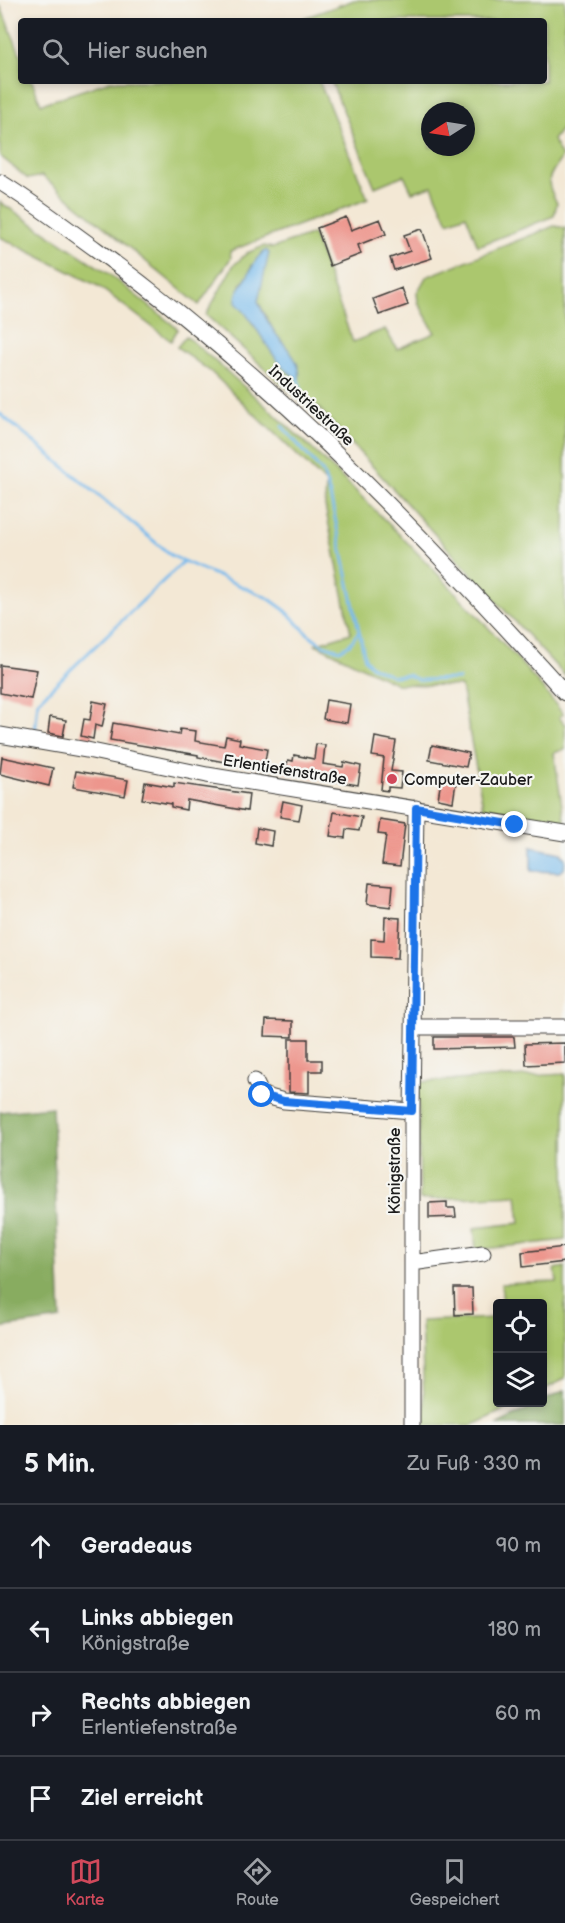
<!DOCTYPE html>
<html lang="de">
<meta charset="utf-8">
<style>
body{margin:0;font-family:"Balsamiq Sans",sans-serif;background:#20242c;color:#f1f3f6}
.controls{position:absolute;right:18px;bottom:18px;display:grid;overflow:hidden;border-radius:6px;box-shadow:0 3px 9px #0003}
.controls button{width:54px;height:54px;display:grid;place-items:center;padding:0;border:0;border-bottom:2px solid #363941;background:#171b24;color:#f1f3f6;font:30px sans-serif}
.compass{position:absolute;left:421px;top:102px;width:54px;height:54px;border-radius:50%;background:#171b24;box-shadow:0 3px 9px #0003;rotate:258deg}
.stop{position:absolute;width:18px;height:18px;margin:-14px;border:4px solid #1a73e8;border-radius:50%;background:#fff}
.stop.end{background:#1a73e8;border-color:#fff;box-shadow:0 2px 6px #0008}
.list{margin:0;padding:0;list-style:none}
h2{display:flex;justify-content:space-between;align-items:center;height:78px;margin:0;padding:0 24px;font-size:26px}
h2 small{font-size:20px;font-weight:400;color:#9ea1a6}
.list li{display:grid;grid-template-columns:39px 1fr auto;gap:18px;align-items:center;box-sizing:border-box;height:84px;padding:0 24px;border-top:2px solid #363941}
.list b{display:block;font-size:22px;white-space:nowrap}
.list p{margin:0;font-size:20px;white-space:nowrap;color:#9ea1a6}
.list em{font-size:20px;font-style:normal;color:#9ea1a6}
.icon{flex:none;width:33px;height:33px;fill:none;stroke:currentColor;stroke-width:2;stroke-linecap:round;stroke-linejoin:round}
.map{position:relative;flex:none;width:565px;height:1425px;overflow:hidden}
.search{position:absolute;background:#171b24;box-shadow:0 3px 9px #0003;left:18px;right:18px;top:18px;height:66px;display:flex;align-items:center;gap:15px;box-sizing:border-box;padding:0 21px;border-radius:6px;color:#9ea1a6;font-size:22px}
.sheet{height:414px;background:#171b24}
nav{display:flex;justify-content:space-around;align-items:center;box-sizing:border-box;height:84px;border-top:2px solid #363941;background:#171b24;font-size:16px;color:#9ea1a6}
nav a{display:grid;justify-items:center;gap:3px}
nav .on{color:#d1495b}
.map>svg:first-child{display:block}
.green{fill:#abc76e;stroke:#647245;stroke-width:1.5;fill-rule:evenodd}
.forest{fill:#88ac61;stroke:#52643e;stroke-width:1.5}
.water{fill:#75b9ec;stroke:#486a84;stroke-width:1.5}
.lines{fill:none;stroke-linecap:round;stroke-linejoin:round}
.stream{stroke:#75b9ec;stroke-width:3}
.building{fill:#ed968d}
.minor-casing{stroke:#3c3b38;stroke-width:17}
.minor{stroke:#fff;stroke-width:15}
.route{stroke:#1a73e8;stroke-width:8}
.poi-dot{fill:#d1495b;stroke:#f6f6f2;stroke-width:2}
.labels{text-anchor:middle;stroke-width:4.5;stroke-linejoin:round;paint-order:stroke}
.street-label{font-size:16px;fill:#1c1c1c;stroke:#f6f6f2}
.poi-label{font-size:16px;fill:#1c1c1c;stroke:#f6f6f2;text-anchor:start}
</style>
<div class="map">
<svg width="565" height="1425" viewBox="0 0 565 1425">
<rect width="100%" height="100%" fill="#f6f6f2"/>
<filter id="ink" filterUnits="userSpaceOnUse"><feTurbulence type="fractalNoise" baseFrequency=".0167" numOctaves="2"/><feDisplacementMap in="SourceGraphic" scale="12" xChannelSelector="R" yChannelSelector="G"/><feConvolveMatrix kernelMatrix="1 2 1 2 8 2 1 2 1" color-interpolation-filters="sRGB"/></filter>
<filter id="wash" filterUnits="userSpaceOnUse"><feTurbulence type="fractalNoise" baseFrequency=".008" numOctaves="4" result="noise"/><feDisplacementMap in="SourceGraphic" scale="24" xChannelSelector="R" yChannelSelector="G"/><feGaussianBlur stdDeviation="1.35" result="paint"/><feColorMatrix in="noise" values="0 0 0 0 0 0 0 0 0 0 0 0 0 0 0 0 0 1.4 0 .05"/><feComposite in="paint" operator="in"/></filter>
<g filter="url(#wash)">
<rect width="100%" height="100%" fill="#f3e8d5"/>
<path class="green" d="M354,0H565V124L553,140L562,157C548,179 544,179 557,203L554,216L478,246L466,215L448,222L432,186L412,192L404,175L375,187L331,81H544V21H305L304,18ZM430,111H466V147H430Z
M0,5L21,56V81H32L41,104L110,81H319L368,199L230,251L231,258L199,305L42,176L28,179L0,156Z
M0,202L109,274L178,329L171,341L98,286L0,237Z
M554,226L565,228V676L316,405L308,408L206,315L233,266L247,253L264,246L273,248L313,234L353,342L385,329L397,349L435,333L418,302L417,293L426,277ZM268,254L258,301L275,333L295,361L290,374L252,323L245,311L240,285L248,276L252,265Z
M186,336C280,416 369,501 454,591C491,631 530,670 563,714L559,717L565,725V749L554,753L565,826L484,812L461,686L397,684L315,644L351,633L325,506L326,483L211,372L177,347Z
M565,1074V1240L476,1250L474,1228L520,1223L517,1195L420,1200L418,1082Z
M565,1267V1379L543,1390L542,1304L503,1303L501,1284L557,1282L555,1269Z
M497,1318L498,1402L518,1403L473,1425H425L421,1321Z"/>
<path class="forest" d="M52,1107L61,1319L0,1328V1112Z
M565,1390V1425H496Z"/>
<path class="water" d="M266,250L269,253L258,301C262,312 269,324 276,334C285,346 303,363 299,379C271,365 259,323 236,303C235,289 243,286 248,275C254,264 255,258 266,250Z
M531,847L561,853L565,859L564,869L560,872L531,871Z"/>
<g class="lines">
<path class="stream" d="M297,377L303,395
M0,414L172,556L268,598L286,611L307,633L323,645L340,650L350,644L359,631
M282,426L323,473L330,495L365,659L371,666L393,676L408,675L419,680L459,679
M35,733L38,701L184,561"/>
</g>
<g id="blocks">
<path class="building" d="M346,217L351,230L380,219L386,234L358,245L361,254L330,266L317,228Z
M422,229L432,258L394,270L390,258L410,251L404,235Z
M402,288L408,305L379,315L373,299Z
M0,665L37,670L31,699L0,693Z
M326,700L350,704L347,723L323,719Z
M93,701L107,704L102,727L95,725L93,739L81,736L84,719L90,720Z
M50,717L66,720L63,736L48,733Z
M113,723L179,735L180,729L196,731L195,741L224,746L226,736L240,739L239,744L267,749L264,768L235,764L198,757V755L110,740Z
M375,737L396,741L391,771L402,772L400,788L388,787V791L381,790L384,758L372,756Z
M316,744L325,745L323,764L343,767L344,762L361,766L358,785L285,773L288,760L293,761L294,755L314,759Z
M432,745L469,753L466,767L429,760Z
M2,757L53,768L49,786L0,774Z
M76,771L128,780L125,796L73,787Z
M441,780L456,782L453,802L438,799Z
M145,782L174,787V783L249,794L247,811L187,800L186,810L171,807V804L142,799Z
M283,801L302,805L299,820L280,817Z
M334,812L362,817L359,831L346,829L345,838L330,836Z
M380,820L405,824L400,866L382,864L386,835L378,834Z
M257,828L273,831L271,846L255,843Z
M369,883L393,885L391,907L367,904Z
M385,917L400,918L398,958L371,957V939L384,940Z
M266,1020L293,1021V1037L265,1036Z
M434,1037H514L515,1047L434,1049Z
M289,1039H308V1060H322V1071H309V1093L289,1092Z
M565,1043V1063L526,1065L525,1044Z
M447,1202V1208H455L456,1217L429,1218V1203Z
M565,1247V1262L523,1267L522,1252Z
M454,1288H472L473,1314L455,1315Z"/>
</g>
</g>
<g filter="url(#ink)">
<use href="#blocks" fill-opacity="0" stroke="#3c3b38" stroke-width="1.5"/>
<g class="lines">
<defs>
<path id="minor" d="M0,182C34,203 65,227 97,250C272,377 421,533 565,693
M0,735L87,750L207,775L565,833
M414,1027H565
M255,1081L262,1095L284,1101L412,1111
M412,1263L483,1253
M412,1425V1111L416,808"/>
</defs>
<use href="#minor" class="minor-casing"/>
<use href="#minor" class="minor"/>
</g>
</g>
<g class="lines" filter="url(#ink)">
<path class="route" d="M262,1095L284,1101L412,1111L416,808L515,825"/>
</g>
<circle class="poi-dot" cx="392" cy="779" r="6"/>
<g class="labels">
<g class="street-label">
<text transform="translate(312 405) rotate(43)" y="6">Industriestraße</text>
<text transform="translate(285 769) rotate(9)" y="6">Erlentiefenstraße</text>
<text transform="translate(394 1171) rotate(-90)" y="6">Königstraße</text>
</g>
<g class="poi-label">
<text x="404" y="785">Computer-Zauber</text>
</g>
</g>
</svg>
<div class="controls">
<button><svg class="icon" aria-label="locate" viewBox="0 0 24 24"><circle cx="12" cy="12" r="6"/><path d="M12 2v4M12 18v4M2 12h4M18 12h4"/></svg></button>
<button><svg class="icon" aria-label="layers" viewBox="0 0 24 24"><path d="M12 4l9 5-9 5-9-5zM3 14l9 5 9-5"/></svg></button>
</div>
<svg class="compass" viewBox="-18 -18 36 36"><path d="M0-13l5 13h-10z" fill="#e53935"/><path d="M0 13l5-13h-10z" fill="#9ea1a6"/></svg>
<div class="stop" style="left:262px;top:1095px"></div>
<div class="stop end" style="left:515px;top:825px"></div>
<div class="search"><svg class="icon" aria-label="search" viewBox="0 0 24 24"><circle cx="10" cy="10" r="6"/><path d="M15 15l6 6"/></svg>Hier suchen</div>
</div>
<section class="sheet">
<h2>5 Min.<small>Zu Fuß · 330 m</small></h2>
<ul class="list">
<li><svg class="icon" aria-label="ahead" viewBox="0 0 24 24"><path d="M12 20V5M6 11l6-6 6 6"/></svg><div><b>Geradeaus</b></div><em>90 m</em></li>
<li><svg class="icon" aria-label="left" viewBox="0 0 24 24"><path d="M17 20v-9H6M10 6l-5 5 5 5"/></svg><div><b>Links abbiegen</b><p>Königstraße</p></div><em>180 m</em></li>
<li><svg class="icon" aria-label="right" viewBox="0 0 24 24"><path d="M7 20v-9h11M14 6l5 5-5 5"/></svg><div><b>Rechts abbiegen</b><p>Erlentiefenstraße</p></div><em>60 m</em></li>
<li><svg class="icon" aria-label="arrive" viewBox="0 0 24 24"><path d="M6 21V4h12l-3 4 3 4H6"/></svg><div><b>Ziel erreicht</b></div></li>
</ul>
</section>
<nav>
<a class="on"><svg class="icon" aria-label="map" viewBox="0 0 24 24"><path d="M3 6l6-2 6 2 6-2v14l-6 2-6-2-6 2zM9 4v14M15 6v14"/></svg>Karte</a>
<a><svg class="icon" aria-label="directions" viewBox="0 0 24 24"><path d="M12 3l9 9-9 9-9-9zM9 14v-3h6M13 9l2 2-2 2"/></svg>Route</a>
<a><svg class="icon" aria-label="saved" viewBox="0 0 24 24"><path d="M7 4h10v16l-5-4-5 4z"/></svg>Gespeichert</a>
</nav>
